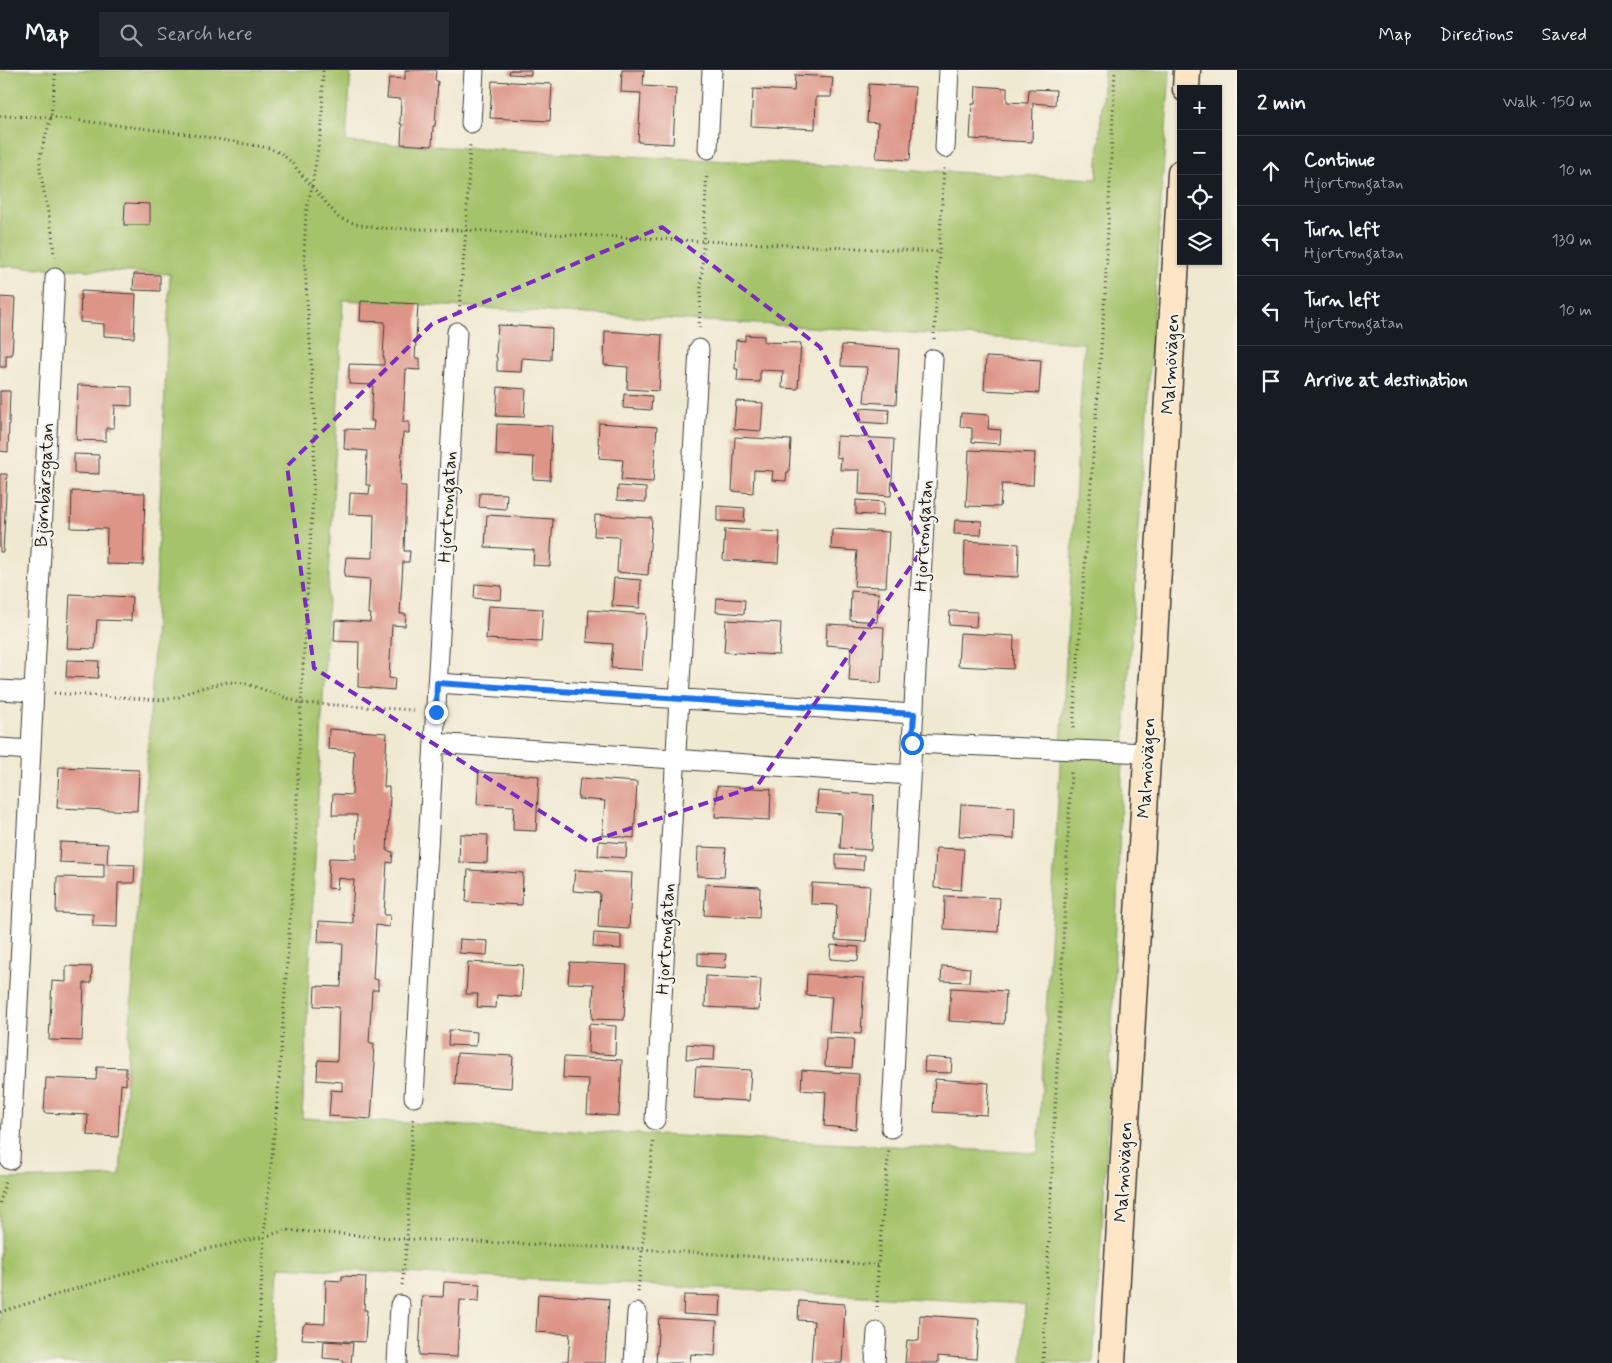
<!DOCTYPE html>
<meta charset="utf-8">
<style>
body{margin:0;font-family:Mynerve,sans-serif;background:#242831;color:#f1f3f6}
.controls{position:absolute;right:15px;top:15px;display:grid;overflow:hidden;border-radius:0px;box-shadow:0 1px 4px #0004}
.controls button{width:45px;height:45px;display:grid;place-items:center;padding:0;border:0;border-bottom:1px solid #363941;background:#171b24;color:#f1f3f6;font:25px sans-serif}
.stop{position:absolute;width:15px;height:15px;margin:-11px;border:4px solid #1a73e8;border-radius:50%;background:#fff}
.stop.end{background:#1a73e8;border-color:#fff;box-shadow:0 1px 5px #0008}
.list{margin:0;padding:0;list-style:none}
h2{display:flex;justify-content:space-between;align-items:center;height:65px;margin:0;padding:0 20px;font-size:21px}
h2 small{font-size:16px;font-weight:400;color:#9ea1a6}
.list li{display:grid;grid-template-columns:32px 1fr auto;gap:15px;align-items:center;box-sizing:border-box;height:70px;padding:0 20px;border-top:1px solid #363941}
.list b{display:block;font-size:19px;white-space:nowrap}
.list p{margin:0;font-size:16px;white-space:nowrap;color:#9ea1a6}
.list em{font-size:16px;font-style:normal;color:#9ea1a6}
.icon{flex:none;width:28px;height:28px;fill:none;stroke:currentColor;stroke-width:2;stroke-linecap:round;stroke-linejoin:round}
.map{position:relative;flex:none;width:1237px;height:1293px;overflow:hidden}
header{display:flex;align-items:center;gap:30px;box-sizing:border-box;height:70px;padding:0 25px;background:#171b24;border-bottom:1px solid #363941}
header strong{font-size:24px}
nav{display:flex;gap:28px;margin-inline-start:auto;font-size:18px}
.search{width:350px;height:45px;background:#242831;display:flex;align-items:center;gap:12px;box-sizing:border-box;padding:0 18px;border-radius:0px;color:#9ea1a6;font-size:19px}
main{display:flex}
aside{flex:1;background:#171b24}
.map>svg:first-child{display:block}
.green{fill:#a5c36b;stroke:#607044;fill-rule:evenodd}
.building{fill:#dd9588}
.lines{fill:none;stroke-linecap:round;stroke-linejoin:round}
.street-casing{stroke:#3c3b37;stroke-width:21}
.secondary-casing{stroke:#3c3b37;stroke-width:29}
.path{stroke:#3c3b37;stroke-width:3;stroke-dasharray:1 4;stroke-linecap:butt}
.street{stroke:#fff;stroke-width:19}
.secondary{stroke:#fde5c5;stroke-width:26}
.route{stroke:#1a73e8;stroke-width:6}
.marked{fill:none;stroke:#7b2cbf;stroke-width:4;stroke-dasharray:10 6;stroke-linejoin:round}
.labels{text-anchor:middle;stroke-width:4;stroke-linejoin:round;paint-order:stroke}
.street-label{font-size:18px;fill:#1c1c1c;stroke:#f7f3e8}
</style>
<header>
<strong>Map</strong>
<div class="search"><svg class="icon" aria-label="search" viewBox="0 0 24 24"><circle cx="10" cy="10" r="6"/><path d="M15 15l6 6"/></svg>Search here</div>
<nav><a>Map</a><a>Directions</a><a>Saved</a></nav>
</header>
<main>
<div class="map">
<svg width="1237" height="1293" viewBox="0 0 1237 1293">
<rect width="100%" height="100%" fill="#f7f3e8"/>
<filter id="ink" filterUnits="userSpaceOnUse"><feTurbulence type="fractalNoise" baseFrequency=".02" numOctaves="2"/><feDisplacementMap in="SourceGraphic" scale="10" xChannelSelector="R" yChannelSelector="G"/><feConvolveMatrix kernelMatrix="1 2 1 2 8 2 1 2 1" color-interpolation-filters="sRGB"/></filter>
<filter id="wash" filterUnits="userSpaceOnUse"><feTurbulence type="fractalNoise" baseFrequency=".0096" numOctaves="4" result="noise"/><feDisplacementMap in="SourceGraphic" scale="20" xChannelSelector="R" yChannelSelector="G"/><feGaussianBlur stdDeviation="1.12" result="paint"/><feColorMatrix in="noise" values="0 0 0 0 0 0 0 0 0 0 0 0 0 0 0 0 0 1.4 0 .05"/><feComposite in="paint" operator="in"/></filter>
<g filter="url(#wash)">
<rect width="100%" height="100%" fill="#f0e9d1"/>
<path class="green" d="M0,0H351L346,72L1097,109L1104,0H1170L1122,709L1107,1078L1093,1293H1022L1025,1234L278,1197L273,1293H0V1109L120,1106L152,616L170,204L0,196ZM343,230L1084,273L1038,1083L302,1048Z"/>
<g id="blocks">
<path class="building" d="M405,0H436L435,11H438L435,56H433L432,76L401,74L402,54H400L401,29L387,28L389,8L405,9Z
M510,0H531V5L509,4Z
M622,0H644L643,16L676,18L673,74L638,72L641,23L621,22Z
M795,5L833,7L831,27H816L815,59L751,56L753,19L794,21Z
M492,11L552,14L550,51L490,48Z
M869,14L915,17L910,90L876,88L878,53L867,52Z
M976,16L1007,18V32L1028,33L1029,19L1056,20L1055,35L1033,33L1032,72L970,69L972,34H975Z
M125,133L150,134V155H124Z
M134,204L160,205V221L133,220Z
M81,221L136,224L134,268L104,266V254L80,252Z
M0,227L15,228L12,285H6V297H0Z
M361,231L418,234L415,288H420V300L406,299L403,352H409V363H403L400,416H406L404,481H410L409,492H403L400,544H406L405,556L392,555L389,608L395,609L394,620L358,617L359,572L334,571L335,550L370,552L371,544H368L370,509L344,507L346,487L373,488L374,445L349,444L350,423L369,424L370,415H366L367,381L344,379L345,359L373,360L374,351H371L373,315L349,314V294L384,295V287H383L385,252L360,251Z
M498,255L552,258L551,290L522,288L521,302L497,301V287H496Z
M605,261L662,265L659,321L627,319L628,297L604,295Z
M745,265L764,266V272L801,273L798,319L782,318L783,301L760,300V312L737,311L738,299H735L736,270L745,271Z
M842,275L899,279L896,334L864,332L867,297L841,296Z
M986,287L1041,290L1039,323L984,320Z
M78,315L132,317V336L115,335L114,358H106V371L76,370Z
M498,317L526,319L524,347L496,346Z
M0,321H10L8,382L0,381Z
M624,324L652,326L651,340L623,338Z
M736,331L763,333L761,361L734,359Z
M861,338L889,340L888,354L860,352Z
M961,343L989,345L988,359L1001,360L1000,374L972,372V358L960,357Z
M599,353L657,357L653,412L621,410L623,390L599,388L600,374H598Z
M497,354L552,356L550,410L533,409L534,387L496,385Z
M837,366L894,369L891,426L859,424L860,400H840L841,388L836,387Z
M735,367L791,370L789,402H787L786,411L772,410L773,401L754,400L753,423L732,421Z
M969,380L1035,383L1033,415L1002,414L1000,437L966,436Z
M74,384L99,385V404L74,403Z
M0,404H7L3,482H0Z
M618,416L646,418V432L617,430Z
M72,421L145,423L143,495L106,494L107,459L71,458Z
M480,423L507,424L506,439L479,437Z
M856,430L884,432L883,446L856,444Z
M717,436L745,438L744,452L717,451Z
M487,445L553,449L550,496L533,495L534,480L485,477Z
M595,445L652,448L648,505L617,502L619,467L594,466Z
M955,450L982,451L981,465L954,464Z
M725,459L780,462L778,493L723,490Z
M832,459L889,462L886,517L854,516L857,481L831,479Z
M965,471L1019,474L1018,507L964,504Z
M614,508L641,510L640,538L612,536Z
M475,514L502,516L501,530L474,528Z
M851,521L879,523L877,552L850,550Z
M70,524L132,527L131,551L97,550L95,579L67,578Z
M717,528L745,530L744,544L716,542Z
M488,536L543,539L541,572L486,569Z
M589,540L646,544L642,600L611,598L613,574L587,572Z
M950,541L977,542L976,557L949,555Z
M726,550L781,553L779,585L724,582Z
M827,554L884,557L881,613L849,611L851,577L826,575Z
M960,563L1014,566L1013,599L958,596Z
M67,590L99,591L98,608L66,607Z
M329,659L387,663L384,717H389V727H390L387,781L393,782L392,793L387,792L384,845H390L389,857L376,855L373,909L378,910V920H372L369,973H374L373,993H375L371,1049L329,1046L331,1020L342,1021V1012L317,1010L318,990L337,991L339,937L314,936L315,916L341,917L343,873L318,872L319,851L353,853V844L352,845L354,810L338,808L337,819L328,818L329,788L356,789V781L357,745H332L333,724L352,725L354,681L328,679Z
M59,697L139,700L137,741L57,738Z
M479,702L539,706L536,761L513,760L514,736L477,734Z
M580,708L637,712L634,768L602,765L605,731L578,729Z
M717,716L771,719L770,750L715,747Z
M818,721L874,725L871,780L840,778L842,744L816,742Z
M961,734L1015,737L1014,769L959,766Z
M460,764L488,765L487,793L459,792Z
M599,771L627,773L626,788L598,786Z
M60,772L108,774L107,794L135,795L134,813H118L117,857L93,856V844L56,843L57,807L104,808V794L59,792Z
M698,777L726,778L724,807L697,806Z
M936,778L964,779L961,820L934,818Z
M836,785L864,786L863,800L836,798Z
M468,800L523,803L522,835L466,832Z
M575,800L632,803L629,859L598,857L600,823L573,821Z
M812,813L870,816L866,872L835,870L837,835L811,834Z
M706,814L760,817L759,848L704,845Z
M945,826L1000,828L998,862L944,859Z
M594,863L621,865V879L593,877Z
M460,869L488,871L487,885L459,883Z
M831,875L859,877L858,891L830,889Z
M698,883L726,884L725,898L698,896Z
M468,892L523,895L521,927L497,925L496,938L477,937L478,924H466Z
M570,892L627,895L624,950L592,949L594,914L568,913Z
M66,896L92,897L91,913H84L82,971L49,970L52,911L66,912Z
M942,896L970,898L969,912L941,911Z
M807,904L864,908L861,964L829,962L832,927L806,925Z
M706,906L761,909L759,940L705,937Z
M951,918L1006,921L1004,954L949,951Z
M589,954L616,956L615,985L588,983Z
M449,960L477,962L476,976L448,975Z
M826,968L854,969L852,998L825,996Z
M687,974L715,976L714,990L686,989Z
M457,983L513,986L511,1018L455,1014Z
M564,987L622,990L619,1046L587,1044L589,1009L563,1008Z
M925,987L952,989L951,1003L924,1002Z
M97,997L126,998V1015L121,1014L118,1067L87,1065L88,1045L44,1043L46,1008L96,1010Z
M696,997L751,1000L749,1031L694,1028Z
M802,1000L859,1004L856,1059L824,1056L826,1022L801,1020Z
M935,1009L989,1013L987,1045L933,1042Z
M342,1206L366,1207L364,1240H367L365,1272L302,1269L303,1256L306,1253L325,1254L326,1210L342,1211Z
M444,1212L480,1214L479,1231L460,1230L457,1287L419,1285L422,1226L443,1227Z
M538,1224L609,1229L605,1293H562V1291H568L570,1264L536,1262Z
M684,1225L721,1226L720,1246L683,1244Z
M799,1231L845,1234L842,1293H811L814,1251L798,1250Z
M920,1245L979,1249L976,1289L938,1286V1293H905L907,1270L919,1271Z
M659,1248L717,1251L715,1286L691,1284L690,1293H656Z
M324,1271L353,1273L351,1293H343L344,1290L323,1288Z"/>
</g>
</g>
<g filter="url(#ink)">
<use href="#blocks" fill-opacity="0" stroke="#3c3b37" stroke-width="1"/>
<g class="lines">
<defs>
<path id="street" d="M471,53L474,0
M945,78L949,0
M708,79L712,0
M437,613L914,644
M0,620L34,622
M434,673L910,705
M912,673L1147,683
M0,678L31,680
M414,1027L457,262
M655,1050L699,279
M891,1058L933,289
M10,1090L55,208
M397,1293L400,1235
M634,1293L637,1243
M875,1293L877,1262"/>
<path id="secondary" d="M1186,19L1187,0
M1112,1293L1181,103"/>
</defs>
<use href="#street" class="street-casing"/>
<use href="#secondary" class="secondary-casing"/>
<path class="path" d="M0,46L51,47L188,64L269,78L282,84L291,92L339,148L356,154L377,158L466,160L940,182
M54,187L52,163L40,101V86L51,47L56,0
M459,241L466,160L470,73
M699,258L707,100
M934,269L944,98
M54,623L162,630L179,627L193,620L227,612L243,613L256,617L301,633L414,640
M1073,658L1105,224L1115,0
M0,1133L6,1109
M402,1215L407,1169L413,1046
M638,1222L653,1072
M0,1242L202,1180L264,1167L285,1160L407,1169L642,1179L878,1195
M877,1242L878,1195L889,1078
M257,1293L264,1167L278,1023L295,779L301,633L313,425L315,349L304,184L306,143L312,116L322,54L323,0
M1043,1293L1071,702"/>
<use href="#street" class="street"/>
<use href="#secondary" class="secondary"/>
</g>
</g>
<g class="lines" filter="url(#ink)">
<path class="route" d="M436,642L437,613L914,644L912,673"/>
</g>
<path class="marked" d="M662,157L820,277L925,476L757,716L589,772L314,598L287,396L432,254Z"/>
<g class="labels">
<g class="street-label">
<text transform="translate(1170 294) rotate(-87)" y="6">Malmövägen</text>
<text transform="translate(44 415) rotate(-87)" y="6">Björnbärsgatan</text>
<text transform="translate(447 437) rotate(-87)" y="6">Hjortrongatan</text>
<text transform="translate(923 466) rotate(-87)" y="6">Hjortrongatan</text>
<text transform="translate(1146 698) rotate(-87)" y="6">Malmövägen</text>
<text transform="translate(665 869) rotate(-87)" y="6">Hjortrongatan</text>
<text transform="translate(1123 1102) rotate(-87)" y="6">Malmövägen</text>
</g>
</g>
</svg>
<div class="controls">
<button>+</button>
<button>−</button>
<button><svg class="icon" aria-label="locate" viewBox="0 0 24 24"><circle cx="12" cy="12" r="6"/><path d="M12 2v4M12 18v4M2 12h4M18 12h4"/></svg></button>
<button><svg class="icon" aria-label="layers" viewBox="0 0 24 24"><path d="M12 4l9 5-9 5-9-5zM3 14l9 5 9-5"/></svg></button>
</div>
<div class="stop" style="left:912px;top:673px"></div>
<div class="stop end" style="left:436px;top:642px"></div>
</div>
<aside>
<h2>2 min<small>Walk · 150 m</small></h2>
<ul class="list">
<li><svg class="icon" aria-label="ahead" viewBox="0 0 24 24"><path d="M12 20V5M6 11l6-6 6 6"/></svg><div><b>Continue</b><p>Hjortrongatan</p></div><em>10 m</em></li>
<li><svg class="icon" aria-label="left" viewBox="0 0 24 24"><path d="M17 20v-9H6M10 6l-5 5 5 5"/></svg><div><b>Turn left</b><p>Hjortrongatan</p></div><em>130 m</em></li>
<li><svg class="icon" aria-label="left" viewBox="0 0 24 24"><path d="M17 20v-9H6M10 6l-5 5 5 5"/></svg><div><b>Turn left</b><p>Hjortrongatan</p></div><em>10 m</em></li>
<li><svg class="icon" aria-label="arrive" viewBox="0 0 24 24"><path d="M6 21V4h12l-3 4 3 4H6"/></svg><div><b>Arrive at destination</b></div></li>
</ul>
</aside>
</main>
